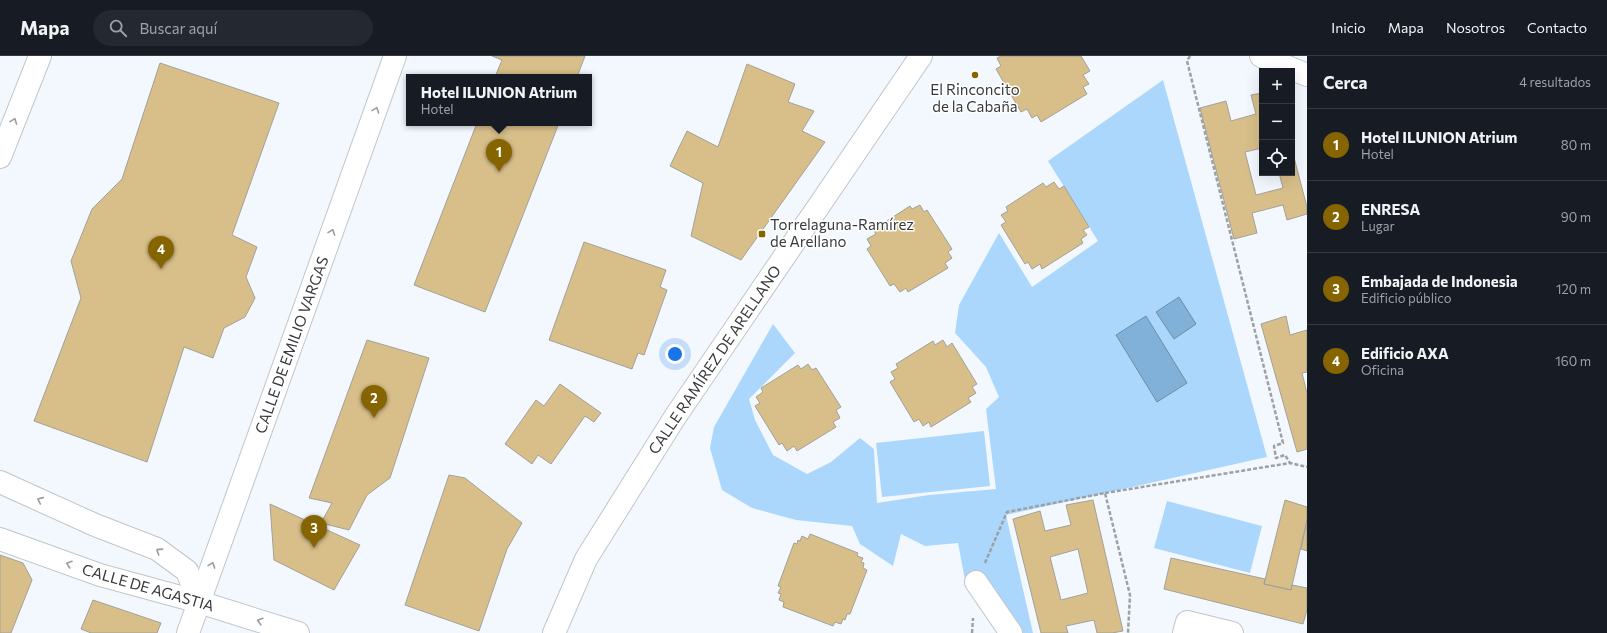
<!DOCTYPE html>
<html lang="es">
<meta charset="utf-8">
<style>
body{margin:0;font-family:Commissioner,sans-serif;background:#242831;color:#f1f3f6}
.controls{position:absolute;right:12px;top:12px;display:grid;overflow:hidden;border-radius:0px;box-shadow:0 4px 16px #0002}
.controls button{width:36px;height:36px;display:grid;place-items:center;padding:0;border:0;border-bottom:1px solid #363941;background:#171b24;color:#f1f3f6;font:20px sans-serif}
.you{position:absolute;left:675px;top:298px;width:14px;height:14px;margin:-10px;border:3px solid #fff;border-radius:50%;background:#1a73e8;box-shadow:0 0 0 6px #1a73e833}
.badge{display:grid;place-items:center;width:26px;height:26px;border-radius:50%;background:#866500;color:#fff;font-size:13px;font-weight:700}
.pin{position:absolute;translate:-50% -33px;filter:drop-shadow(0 1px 2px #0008)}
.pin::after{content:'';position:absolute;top:21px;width:14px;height:12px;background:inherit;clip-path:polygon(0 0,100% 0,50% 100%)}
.popup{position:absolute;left:406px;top:18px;width:186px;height:52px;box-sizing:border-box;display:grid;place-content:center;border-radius:0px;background:#171b24;filter:drop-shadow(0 1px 3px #0005);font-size:13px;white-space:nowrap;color:#9ea1a6}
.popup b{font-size:15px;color:#f1f3f6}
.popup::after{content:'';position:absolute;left:50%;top:100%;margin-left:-8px;border:8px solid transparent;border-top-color:#171b24}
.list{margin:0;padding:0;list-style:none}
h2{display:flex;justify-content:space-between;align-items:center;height:52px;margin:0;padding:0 16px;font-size:17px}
h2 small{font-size:13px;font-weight:400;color:#9ea1a6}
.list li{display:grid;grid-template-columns:26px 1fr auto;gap:12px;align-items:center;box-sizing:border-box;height:72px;padding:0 16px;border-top:1px solid #363941}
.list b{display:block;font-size:15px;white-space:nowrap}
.list p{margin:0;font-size:13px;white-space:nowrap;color:#9ea1a6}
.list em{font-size:13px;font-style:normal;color:#9ea1a6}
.icon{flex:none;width:22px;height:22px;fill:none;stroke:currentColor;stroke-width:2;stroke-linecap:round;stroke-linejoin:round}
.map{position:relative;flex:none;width:1307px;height:577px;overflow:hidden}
header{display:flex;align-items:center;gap:24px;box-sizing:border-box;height:56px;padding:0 20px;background:#171b24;border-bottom:1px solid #363941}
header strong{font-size:19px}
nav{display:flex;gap:22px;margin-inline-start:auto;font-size:14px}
.search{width:280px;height:36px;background:#242831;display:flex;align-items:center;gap:10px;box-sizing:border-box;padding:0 14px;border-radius:22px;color:#9ea1a6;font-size:15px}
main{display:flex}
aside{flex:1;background:#171b24}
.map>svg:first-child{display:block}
.green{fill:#acd7fc}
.water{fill:#81b1d8;stroke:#6b8da9}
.building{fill:#d8bf89;stroke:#a3a099;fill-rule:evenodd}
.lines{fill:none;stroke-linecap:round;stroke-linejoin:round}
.minor-casing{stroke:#c0c6cc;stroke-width:24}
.highway-casing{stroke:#c0c6cc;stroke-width:24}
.path{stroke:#9da1a5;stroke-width:2.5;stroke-dasharray:4 2;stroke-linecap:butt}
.minor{stroke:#fff;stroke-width:22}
.highway{stroke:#fff;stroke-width:22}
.oneway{stroke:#9b9c9e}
.poi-dot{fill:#866500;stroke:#fff;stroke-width:1.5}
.labels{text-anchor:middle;stroke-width:3;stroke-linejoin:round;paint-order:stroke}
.poi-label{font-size:15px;fill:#37393c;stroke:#fff}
.street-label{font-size:15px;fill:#37393c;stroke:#fff}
</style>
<header>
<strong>Mapa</strong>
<div class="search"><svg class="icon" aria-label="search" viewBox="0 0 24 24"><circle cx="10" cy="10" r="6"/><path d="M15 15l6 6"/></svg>Buscar aquí</div>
<nav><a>Inicio</a><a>Mapa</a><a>Nosotros</a><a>Contacto</a></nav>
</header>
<main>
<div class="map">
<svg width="1307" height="577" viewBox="0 0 1307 577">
<rect width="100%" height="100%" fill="#f2f8fe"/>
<path class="green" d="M1163,24L1267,401L1006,459L1033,577H1000L965,524L958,487L925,490L901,478L893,510L860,488L852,470L796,464L752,452L722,434L710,392L714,371L773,268L795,297L749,343L755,364L773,399L807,418L831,406L860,382L874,393L877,447L929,439L996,433L986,353L999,341L986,311L955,277L959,249L999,177L1032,231L1098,185L1048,105Z
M984,375L990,430L882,441L876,387Z
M1167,445L1262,470L1250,517L1154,492Z"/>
<path class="water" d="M1179,241L1196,268L1174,283L1156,256Z
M1146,260L1187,327L1157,346L1116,279Z"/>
<path class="building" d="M492,0H585L577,21H495L502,4Z
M1001,0H1081L1090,15L1083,19L1089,28L1083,31L1087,38L1041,66L1037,59L1032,62L1027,53L1021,56L996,13L1001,10L997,2Z
M160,7L279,47L232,179L257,191L246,221L255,242L245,261L224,272L213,302L184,291L147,406L34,365L81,242L71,205L92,153L122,123Z
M747,8L795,28L788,46L814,55L802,75L825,86L741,204L691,180L703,127L670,110L687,75L718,91Z
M1262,37V92L1245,96L1256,139L1283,132L1279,117H1292V94L1307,151V158L1287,164L1283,149L1252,157L1257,177L1234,183L1200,52L1226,45L1231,65L1256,58L1251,39Z
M477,67H559L485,256L414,229Z
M1054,126L1059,133L1064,130L1089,171L1083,174L1087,179L1081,183L1083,187L1042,213L1040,208L1032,213L1028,206L1025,208L1001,169L1006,166L1001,159L1008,155L1006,151L1043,127L1046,131Z
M920,149L924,156L927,154L952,193L948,196L952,202L945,207L948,212L908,236L906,232L900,236L894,228L890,230L867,193L871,190L867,183L876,178L873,174L910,150L912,153Z
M584,186L666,214L660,231L667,234L644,299L638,297L632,313L549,284Z
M1286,260L1290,279L1307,274V316L1302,317L1307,337V393L1297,396L1261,268Z
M367,284L429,302L390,422L367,439L349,474L321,467L332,447L309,442Z
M943,284L947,291L952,287L977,328L972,331L976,337L968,342L971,346L931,371L929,366L923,370L919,363L914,366L890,326L895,323L891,316L898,312L896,308L933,285L935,289Z
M808,308L812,314L816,312L841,351L836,354L840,362L833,366L836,371L797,395L794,390L787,395L782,387L779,389L755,350L760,347L756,341L763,336L761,332L798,309L801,313Z
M560,328L601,357L594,366L585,360L551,408L538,399L532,408L505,388L536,344L544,350Z
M449,419L465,422L522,467L507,493L479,575L405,549Z
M1093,444L1123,575L1112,577H1097L1094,564L1066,570L1068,577H1041L1013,463L1040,455L1045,475L1071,469L1066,449ZM1078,493L1088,537L1061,544L1050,501Z
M1285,444L1307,451V464L1291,534L1264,528Z
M270,448L360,489L334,534L274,504Z
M1307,464V495L1301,493Z
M810,478L858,497L857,500L863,502L861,506L864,507L863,512L867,514L850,558H847L845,564L843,563L841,568L835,566L833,570L783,551L784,546L779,544L781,538L778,537L781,531L778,530L794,487L797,488L798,484L800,485L802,480L808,483Z
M0,499L23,507L32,524L11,577H0Z
M1171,502L1265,523L1264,528L1291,534L1292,529L1307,532V554L1303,568L1164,533Z
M93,544L161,567L157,577H91L81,573Z"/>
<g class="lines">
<defs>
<path id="minor" d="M1261,0L1307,19
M0,483L100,519L199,546L298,577
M976,526L1011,577
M188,577L395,0
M554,577L586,503L675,361L921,0
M1184,577L1187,566L1232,577"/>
<path id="highway" d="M0,101L40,0
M0,426L95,469L157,493L187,515L199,546"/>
</defs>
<use href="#minor" class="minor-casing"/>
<use href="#highway" class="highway-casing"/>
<path class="path" d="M1190,0L1187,5L1283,387L1274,390L1276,402L1285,399L1290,407
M1105,437L1290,407L1307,411
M985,507L1007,456L1105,437L1130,539L1128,577
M972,577L973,562"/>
<use href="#minor" class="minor"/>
<use href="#highway" class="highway"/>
</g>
<defs><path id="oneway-chevron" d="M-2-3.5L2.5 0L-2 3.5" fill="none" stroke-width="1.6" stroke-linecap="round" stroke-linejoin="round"/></defs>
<g class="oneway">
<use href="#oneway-chevron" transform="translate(376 54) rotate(-70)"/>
<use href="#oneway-chevron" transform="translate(14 65) rotate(-69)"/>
<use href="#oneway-chevron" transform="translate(332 176) rotate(-70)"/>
<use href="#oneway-chevron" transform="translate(40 444) rotate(-156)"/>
<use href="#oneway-chevron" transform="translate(159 495) rotate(-147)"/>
<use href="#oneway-chevron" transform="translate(69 508) rotate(-161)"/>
<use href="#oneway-chevron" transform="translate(212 509) rotate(-70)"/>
<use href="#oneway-chevron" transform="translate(260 565) rotate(-163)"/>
</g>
<g class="poi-dot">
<circle cx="975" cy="19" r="4"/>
<rect x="758" y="174" width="8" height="8" rx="2"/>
</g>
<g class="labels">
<g class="poi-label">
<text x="975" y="39">El Rinconcito<tspan x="975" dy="17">de la Cabaña</tspan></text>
<text x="770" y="174" text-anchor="start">Torrelaguna-Ramírez<tspan x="770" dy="17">de Arellano</tspan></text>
</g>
<g class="street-label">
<text transform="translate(292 289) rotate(-70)" y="5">CALLE DE EMILIO VARGAS</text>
<text transform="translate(715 304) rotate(-56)" y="5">CALLE RAMÍREZ DE ARELLANO</text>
<text transform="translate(148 532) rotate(16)" y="5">CALLE DE AGASTIA</text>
</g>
</g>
</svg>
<div class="controls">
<button>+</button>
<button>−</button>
<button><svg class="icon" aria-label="locate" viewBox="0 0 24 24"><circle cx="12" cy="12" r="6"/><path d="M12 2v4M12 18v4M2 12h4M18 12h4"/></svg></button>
</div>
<div class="you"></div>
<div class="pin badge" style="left:499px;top:116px">1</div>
<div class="popup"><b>Hotel ILUNION Atrium</b>Hotel</div>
<div class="pin badge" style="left:374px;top:362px">2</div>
<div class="pin badge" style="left:314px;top:492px">3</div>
<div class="pin badge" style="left:161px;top:213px">4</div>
</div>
<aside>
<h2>Cerca<small>4 resultados</small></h2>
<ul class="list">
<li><span class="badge">1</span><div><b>Hotel ILUNION Atrium</b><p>Hotel</p></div><em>80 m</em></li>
<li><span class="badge">2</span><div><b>ENRESA</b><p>Lugar</p></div><em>90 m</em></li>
<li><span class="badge">3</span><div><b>Embajada de Indonesia</b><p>Edificio público</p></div><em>120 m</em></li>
<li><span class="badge">4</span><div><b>Edificio AXA</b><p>Oficina</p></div><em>160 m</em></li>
</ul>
</aside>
</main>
